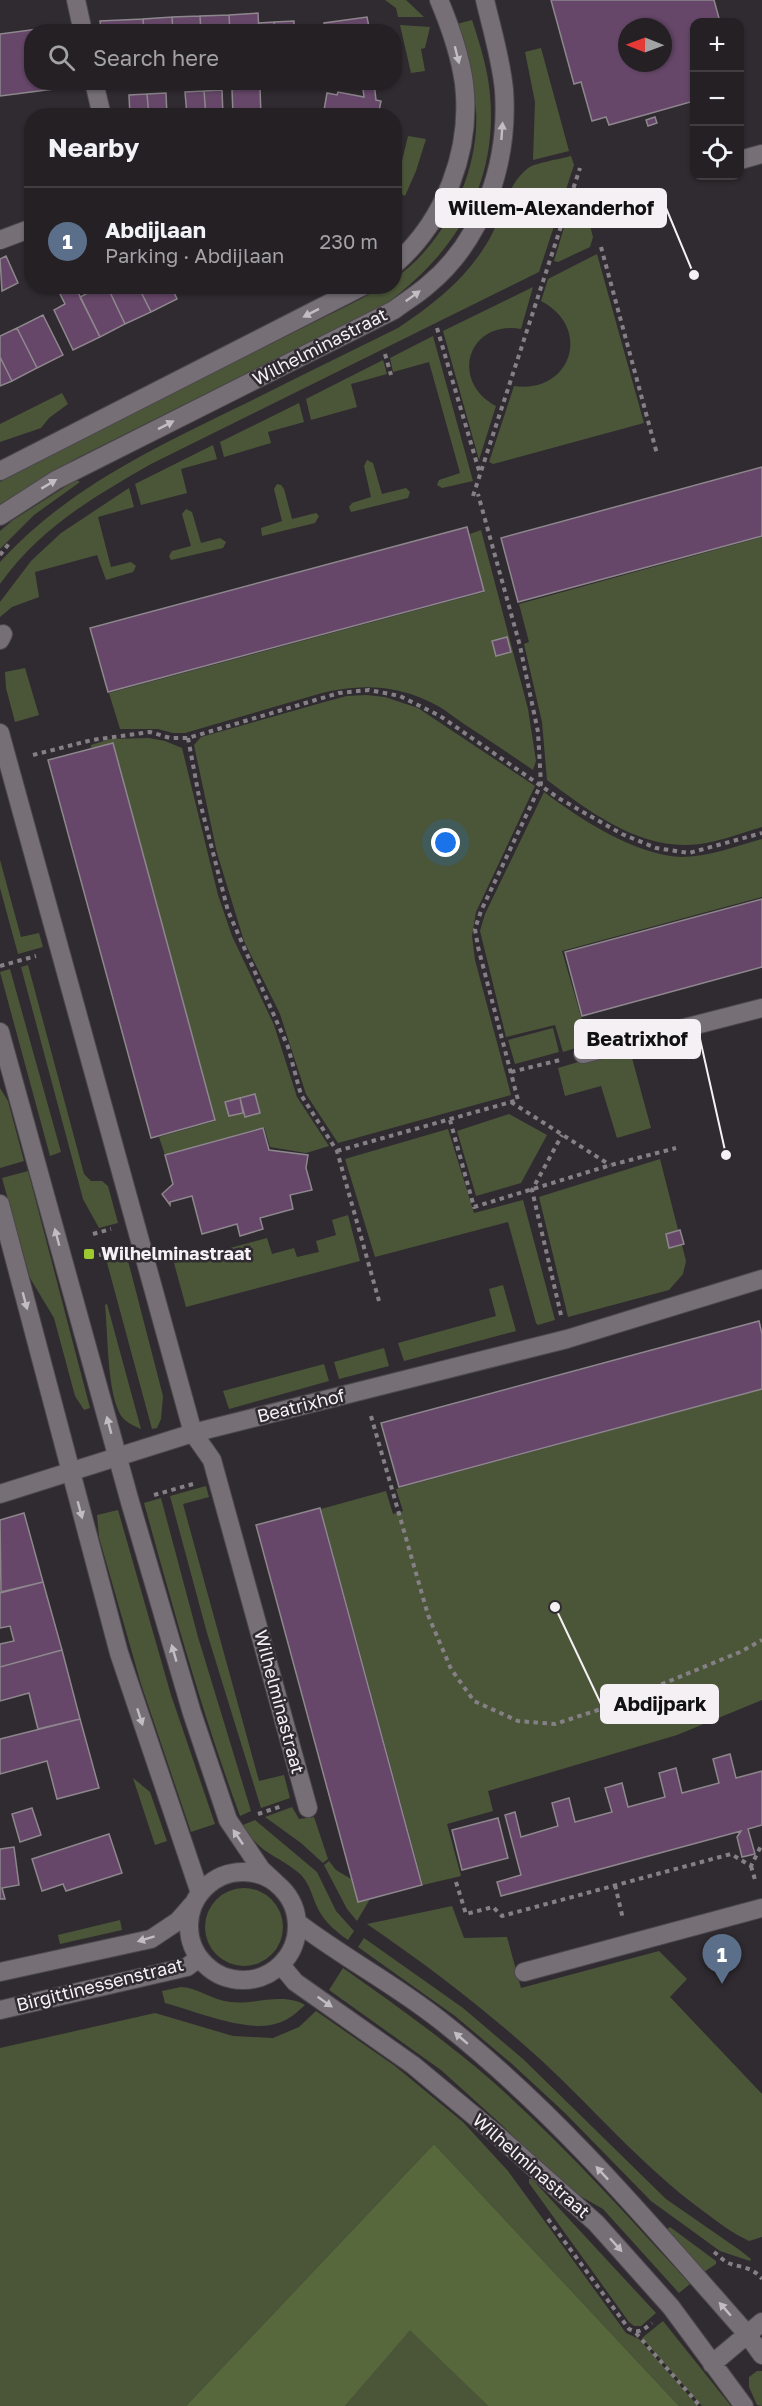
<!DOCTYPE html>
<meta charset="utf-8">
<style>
body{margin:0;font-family:"Golos Text",sans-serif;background:#2c282c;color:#f1f3f6}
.controls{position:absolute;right:18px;top:18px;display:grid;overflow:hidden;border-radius:12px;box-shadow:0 2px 4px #0004}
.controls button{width:54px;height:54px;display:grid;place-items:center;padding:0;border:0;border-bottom:2px solid #413e41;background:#242024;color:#f1f3f6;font:30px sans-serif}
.compass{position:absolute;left:618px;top:18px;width:54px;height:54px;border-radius:50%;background:#242024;box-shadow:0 2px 4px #0004;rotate:271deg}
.you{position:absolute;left:446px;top:843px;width:21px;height:21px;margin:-15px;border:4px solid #fff;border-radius:50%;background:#1a73e8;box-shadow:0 0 0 9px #1a73e833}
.badge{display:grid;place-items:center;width:39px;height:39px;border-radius:50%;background:#9dca31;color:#fff;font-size:20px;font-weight:700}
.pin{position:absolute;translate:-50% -50px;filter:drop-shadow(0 2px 3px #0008)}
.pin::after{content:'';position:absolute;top:32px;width:21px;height:18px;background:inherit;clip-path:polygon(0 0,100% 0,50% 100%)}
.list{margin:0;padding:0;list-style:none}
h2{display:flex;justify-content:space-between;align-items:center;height:78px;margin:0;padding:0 24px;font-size:26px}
h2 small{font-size:20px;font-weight:400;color:#a3a3a6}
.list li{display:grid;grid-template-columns:39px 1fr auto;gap:18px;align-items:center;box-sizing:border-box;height:108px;padding:0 24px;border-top:2px solid #413e41}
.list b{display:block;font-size:22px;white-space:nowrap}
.list p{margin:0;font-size:20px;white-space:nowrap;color:#a3a3a6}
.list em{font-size:20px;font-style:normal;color:#a3a3a6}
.icon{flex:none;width:33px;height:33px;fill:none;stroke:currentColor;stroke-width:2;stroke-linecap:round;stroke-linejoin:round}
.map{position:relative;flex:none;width:762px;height:2406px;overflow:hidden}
.search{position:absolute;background:#242024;box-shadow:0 2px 4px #0004;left:24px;top:24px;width:378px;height:66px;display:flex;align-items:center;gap:15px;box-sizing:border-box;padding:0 21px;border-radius:24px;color:#a3a3a6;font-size:22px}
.panel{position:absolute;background:#242024;box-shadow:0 2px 4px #0004;left:24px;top:108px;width:378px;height:186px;border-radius:24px}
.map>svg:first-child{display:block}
.green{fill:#4b5639}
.forest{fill:#58683d}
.building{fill:#664769;stroke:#8d878d;stroke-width:1.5;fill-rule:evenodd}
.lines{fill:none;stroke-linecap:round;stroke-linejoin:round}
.minor-casing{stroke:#4d484d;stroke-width:20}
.path{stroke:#858085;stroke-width:4;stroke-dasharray:4.5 4.5;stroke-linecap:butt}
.minor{stroke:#767076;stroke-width:18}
.oneway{fill:#c2bdc2}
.poi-dot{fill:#9dca31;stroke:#302b30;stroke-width:2}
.labels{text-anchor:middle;stroke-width:5;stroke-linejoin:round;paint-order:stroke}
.street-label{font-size:18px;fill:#f4f0f4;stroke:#302b30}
.poi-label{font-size:18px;font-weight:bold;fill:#f4f0f4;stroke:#302b30;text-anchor:start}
.leader{fill:none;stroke:#f4f0f4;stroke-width:2}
.callout-dot{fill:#f4f0f4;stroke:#302b30;stroke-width:2}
.callout{fill:#f4f0f4;stroke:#f4f0f4;stroke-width:2}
.callout-label{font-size:20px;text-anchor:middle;font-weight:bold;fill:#111}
</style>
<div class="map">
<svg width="762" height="2406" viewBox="0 0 762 2406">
<rect width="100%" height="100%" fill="#302b30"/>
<path class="green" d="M385,0H406L424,17H398L396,8Z
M472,20C480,45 488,69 490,95C498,184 456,252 387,303L75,459L0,504V482L106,426L361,299L381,287L394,286L395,278C446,243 480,171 476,110C473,80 465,53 457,24Z
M400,25L430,27L425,48L421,49L425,71L411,73Z
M541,48L569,151L533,160L535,102L525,52Z
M408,136L426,139L416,171L405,196L395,190Z
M571,156L574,165L539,272L151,464C92,498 41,527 0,584V562C66,490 148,451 234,409C289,382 343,355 398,328C435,303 469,277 491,236C503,214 507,185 527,169C533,163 561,159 571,156Z
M575,191L581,192L593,237L590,247L558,262L554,261Z
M597,254L644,423L493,464L489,462L514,386C571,394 593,328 541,301L548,279Z
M533,287L521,329C468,320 449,381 496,406L479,460L443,331Z
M433,336L473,481L442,488L437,485L439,480L460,473L429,362L393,372L390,358Z
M383,360L387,374L351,384L357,407L311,420L306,399Z
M62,393L68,404L49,418L41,428L0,442V424Z
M299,403L304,422L268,432L271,443L224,457L220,442Z
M213,445L217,459L181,469L187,493L141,505L135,484Z
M367,460L373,463L382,494L406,488L410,492L408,498L351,512L349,507L352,503L371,497L364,466Z
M76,480L80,482L34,515L0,549V531L13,520Z
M277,484L281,485L284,489L292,519L316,513L319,516L315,523L262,536L261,528L282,521L274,489Z
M129,488L134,507L98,517L111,567L131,562L136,566L133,572L106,580L97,555L35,572L39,597L12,607L0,617V602L31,561L61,533Z
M186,509L192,512L201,543L220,538L226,542L223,548L171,560L169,556L172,551L191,546L182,514Z
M481,530L528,709L536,761L533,770C510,754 487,739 464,724C455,718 447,711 438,706C400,685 363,683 322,693L185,733H173L158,729H120L109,693L484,592L470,534Z
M762,537V827C742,833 720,841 700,844C642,852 590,812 547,780L542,722L524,644L529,642L519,604Z
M25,668L39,715L15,722L6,688L5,672Z
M366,695L385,697L418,708L535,786L476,912L472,936L475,960L511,1095L338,1143L306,1094L280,1014L244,941L217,853L194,745L201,737L328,701L347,696Z
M149,738L165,741L182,748L218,895L232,936L274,1025L297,1097L329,1146L306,1153L270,1147L264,1127L165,1155L159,1137L215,1121L113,743L91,748V745L110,739Z
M544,792C580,819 635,855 681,857C708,857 736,846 762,839V897L562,951L589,1044L563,1052L555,1025L506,1037L480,931L485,914Z
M0,860L21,937L39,933L43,947L18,954L0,888Z
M28,965L84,1174L91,1181H102L108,1186L118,1223L99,1228L83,1199L21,967Z
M10,969L61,1152L50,1156L0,972Z
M553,1028L559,1052L515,1064L508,1040Z
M629,1047L651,1128L617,1138L601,1086L565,1096L558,1068Z
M0,1088L8,1101L24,1161L0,1168Z
M509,1114L547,1135L521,1183L476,1196L457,1131Z
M448,1129L474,1213L523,1200L555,1320L538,1325L536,1323L508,1222L375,1257L345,1159Z
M660,1159L686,1261L683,1274L669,1290L568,1317L539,1197Z
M28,1171L90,1408L84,1410L75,1396L54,1318L30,1278L2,1178Z
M348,1215L360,1261L186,1307L174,1263L267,1238L272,1254L294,1248L297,1257L319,1252L316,1241L336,1235L332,1220Z
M126,1253L163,1396L161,1419L157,1428L152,1429L106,1259Z
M503,1285L516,1331L404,1361L398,1343L496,1316L489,1289Z
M107,1304L141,1429C132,1425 123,1421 119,1412C107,1386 108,1334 105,1305Z
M384,1348L389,1366L339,1379L334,1362Z
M324,1364L329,1381L229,1409L223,1391Z
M762,1389V1700L677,1735L488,1791L493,1811L447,1824L461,1876L423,1885L321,1509L386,1491L393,1514L403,1511L396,1489Z
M206,1486L209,1497L183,1504L259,1781L284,1775L290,1798L261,1808L207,1633L170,1496Z
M161,1498L198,1637L251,1811L240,1816C202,1713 173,1608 144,1503Z
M118,1510L171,1695L215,1824L191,1832L141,1684L99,1537L97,1515Z
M133,1778L150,1792L167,1841L155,1845Z
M292,1807L299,1819L314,1817L328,1859L323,1863L301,1843L265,1817Z
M255,1820L317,1872L336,1911L354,1931L348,1940C338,1933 327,1924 321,1914C312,1900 312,1885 299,1873C276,1854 259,1854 243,1825Z
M329,1861L336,1870L351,1879L358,1902L370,1899L357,1921L347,1909L324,1865Z
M205 1927a39 39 0 1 1 78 0a39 39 0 1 1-78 0Z
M452,1906L464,1938L507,1937L521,1988L659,1951L687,1979L670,1997L762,2094V2237L749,2241C732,2233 718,2222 703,2211C643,2167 595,2110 540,2059C486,2010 427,1965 367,1924Z
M120,1920L122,1930L60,1944L58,1935Z
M364,1938L463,2008L523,2059L666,2199L741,2251L751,2259L750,2261L720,2251L651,2201L565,2113L511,2063L455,2016L358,1947Z
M343,1968C394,2004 445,2040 492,2081C563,2144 626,2214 690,2284L679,2293L603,2209L566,2188L502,2125L441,2070L329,1990Z
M181,1987C199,1988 212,2000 230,2002C255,2005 282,1992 305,2005C296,2013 289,2020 278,2023C249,2034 195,2011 165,2003L162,1991Z
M316,2011L395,2066L463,2122L508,2171L626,2333L639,2339L698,2406H679L434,2144L186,2406H0V2048L155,2013L233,2036L273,2038L299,2027Z
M529,2179H532L656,2313L641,2326H634L629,2322L529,2183Z
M670,2227L716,2261V2264L704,2272L666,2230Z
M663,2321L731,2406H702L642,2338Z
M410,2329L488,2406H345Z
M757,2371H762V2406L757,2405L749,2387V2377Z"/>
<path class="forest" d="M434,2144L679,2406H488L410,2330L345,2406H186Z"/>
<path class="building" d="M551,0H714L720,22H694V101L609,125L606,117L592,121L581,82L574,84ZM627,27H663V63H627Z
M258,13L259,32H230L229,15Z
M229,15L230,32H201L200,16Z
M200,16L201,32H173L172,17Z
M172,17L173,32H144L143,19Z
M367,17L370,32H326L324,23Z
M143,19L144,32H94V29H101L100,21Z
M294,21V32H275L274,22Z
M274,22L275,32H259V23Z
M61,26V32H32V82H68L69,87L0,96V34Z
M362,82H374L376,100L381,101L378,116H323L327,93L337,95L338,92L364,97Z
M260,88L261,116H233L232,89Z
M222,90L223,116H206L204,91Z
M204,91L206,116H187L185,92Z
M166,93L167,116H149L147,94Z
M147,94L149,116H130L129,95Z
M655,117L657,123L648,126L646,120Z
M6,256L18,283L2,291L0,259Z
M67,286H75L100,337L73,350L54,310L65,304L58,290Z
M101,286H107L125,324L100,337L80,297Z
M107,286H138L151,312L125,324Z
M138,286H171L177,299L151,312Z
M43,315L63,355L37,368L17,328Z
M17,328L37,368L12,381L0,357V336Z
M0,357L12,381L0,386Z
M762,467V536L518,602L501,538Z
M467,527L484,591L108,692L90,628Z
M507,637L511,652L496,656L492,641Z
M113,743L215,1120L151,1138L48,760Z
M762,899V967L582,1016L565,952Z
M255,1094L260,1113L245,1117L240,1098Z
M240,1098L243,1113L229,1116L225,1102Z
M263,1128L269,1150L308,1155L306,1168L312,1190L290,1195L293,1209L260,1218L263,1229L240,1236L237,1224L202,1234L192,1196L170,1202V1205L162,1194L173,1184L165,1155Z
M680,1230L684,1244L669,1248L666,1234Z
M759,1321L762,1334V1389L399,1487L381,1423Z
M320,1508L422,1885L358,1902L256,1525Z
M24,1513L43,1582L1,1592L0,1520Z
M43,1582L62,1650L0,1667V1644L14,1641L10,1626L0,1628V1593Z
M62,1650L80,1719L38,1729L29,1693L0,1701V1667Z
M80,1719L99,1788L57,1799L47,1761L0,1774V1739Z
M730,1754L736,1778L762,1771V1825L748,1829L755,1854L742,1857L737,1837L741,1831L501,1896L497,1882L521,1875L505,1815L515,1812L521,1837L558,1826L552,1803L569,1798L575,1822L612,1812L605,1788L622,1783L628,1807L665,1797L659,1773L676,1768L682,1793L719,1783L713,1759Z
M32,1808L41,1835L20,1842L12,1814Z
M498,1818L508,1858L462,1870L452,1830Z
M109,1834L122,1873L66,1891L63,1884L42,1891L32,1859Z
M14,1847L19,1885L2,1888L5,1899H0V1849Z"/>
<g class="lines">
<defs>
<path id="minor" d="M76,0L83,32
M94,82L102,116
M740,160L762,154
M0,240L32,228
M394,265C445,221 472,150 464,83C460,55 450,26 439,0
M0,471L363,286
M0,516L56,480L394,310C406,301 418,294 428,285C484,239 509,161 504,90C501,59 492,30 485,0
M0,640L3,634
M0,733L193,1433L212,1460L308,1808
M0,1032L130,1502L192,1713L228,1820L261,1869L275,1882
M583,1054L762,1008
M0,1204L119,1653L200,1893
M0,1494L193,1433L567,1339L762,1279
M189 1926a54 54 0 1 1 108 0a54 54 0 1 1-108 0Z
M298,1923C344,1958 396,1985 441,2021C556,2111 651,2225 747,2334L762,2355
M281,1965L295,1982L413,2065L496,2134L596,2223L671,2307L744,2406
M0,1972L151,1939L178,1921L192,1905
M524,1972L762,1908
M0,2010L187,1967L199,1958
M712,2364L762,2322"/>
</defs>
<use href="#minor" class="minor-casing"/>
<path class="path" d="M601,247L657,454
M437,328L480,474
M385,354L391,375
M473,496L580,168
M0,555L11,541
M188,738L200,802L228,911L288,1047L301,1095L337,1151L379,1301
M33,755L92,740L150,732L170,738H188L339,693L369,690L400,696L440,716L560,799L622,834L656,848L689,853L762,833
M0,966L36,956
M511,1072L560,1060
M511,1102L610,1165
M450,1120L474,1207L611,1165L676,1148
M337,1151L518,1100L478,947L475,929L481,911L541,784L538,732L520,646L478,494
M93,1234L111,1229
M99,1255L117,1251
M561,1315L532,1190L562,1135
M371,1416L428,1615L451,1669L474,1701L518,1721L555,1724L604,1708L740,1652L762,1640
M154,1495L193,1484
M258,1814L282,1806
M751,1866L756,1883
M456,1882L466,1914L493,1907L502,1916L731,1854L751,1866L762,1844
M615,1885L623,1919
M548,2219L629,2329C639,2334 643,2330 652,2323
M714,2252C718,2255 722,2259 726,2262C738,2268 751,2265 762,2279
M636,2333L700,2406"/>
<use href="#minor" class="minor"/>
</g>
<defs><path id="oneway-solid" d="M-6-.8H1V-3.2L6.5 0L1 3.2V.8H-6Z" transform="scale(1.5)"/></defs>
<g class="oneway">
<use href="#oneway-solid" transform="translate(457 55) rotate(76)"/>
<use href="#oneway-solid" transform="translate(502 131) rotate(-86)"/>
<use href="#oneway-solid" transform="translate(413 296) rotate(-36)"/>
<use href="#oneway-solid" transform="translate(311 313) rotate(153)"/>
<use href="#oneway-solid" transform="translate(166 425) rotate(-27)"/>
<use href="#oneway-solid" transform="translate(49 484) rotate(-31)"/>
<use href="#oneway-solid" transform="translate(57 1237) rotate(-105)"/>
<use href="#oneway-solid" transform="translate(25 1301) rotate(75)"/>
<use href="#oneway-solid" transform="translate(109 1425) rotate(-105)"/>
<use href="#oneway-solid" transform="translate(80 1510) rotate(75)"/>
<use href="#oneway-solid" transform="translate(174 1653) rotate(-106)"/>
<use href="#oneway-solid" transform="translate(140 1717) rotate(72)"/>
<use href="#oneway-solid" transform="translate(238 1837) rotate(-124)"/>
<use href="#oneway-solid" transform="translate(146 1939) rotate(163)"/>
<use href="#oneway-solid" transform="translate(325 2002) rotate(35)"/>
<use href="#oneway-solid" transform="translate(461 2038) rotate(-139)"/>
<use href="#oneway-solid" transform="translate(602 2173) rotate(-133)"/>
<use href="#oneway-solid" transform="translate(616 2245) rotate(48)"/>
<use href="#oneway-solid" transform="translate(725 2309) rotate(-131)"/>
</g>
<rect class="poi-dot" x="83" y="1248" width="12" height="12" rx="3"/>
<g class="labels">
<g class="street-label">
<text transform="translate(320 347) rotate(-27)" y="6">Wilhelminastraat</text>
<text transform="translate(301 1406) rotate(-14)" y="6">Beatrixhof</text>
<text transform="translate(279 1702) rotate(75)" y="6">Wilhelminastraat</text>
<text transform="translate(100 1985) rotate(-14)" y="6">Birgittinessenstraat</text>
<text transform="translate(531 2166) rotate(41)" y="6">Wilhelminastraat</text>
</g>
<g class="poi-label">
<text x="101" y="1260">Wilhelminastraat</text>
</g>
</g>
<path class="leader" d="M694 275L666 208M726 1155L700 1039M555 1607L601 1704"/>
<g class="callout-dot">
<circle cx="694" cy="275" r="6"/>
<circle cx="726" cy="1155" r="6"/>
<circle cx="555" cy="1607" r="6"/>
</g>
<g class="callout">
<rect x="436" y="189" width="230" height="38" rx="6"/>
<rect x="575" y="1020" width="125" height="38" rx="6"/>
<rect x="601" y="1685" width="117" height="38" rx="6"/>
</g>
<g class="callout-label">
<text x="551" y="215">Willem-Alexanderhof</text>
<text x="637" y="1046">Beatrixhof</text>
<text x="660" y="1711">Abdijpark</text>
</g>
</svg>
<div class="controls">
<button>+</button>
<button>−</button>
<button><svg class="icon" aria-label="locate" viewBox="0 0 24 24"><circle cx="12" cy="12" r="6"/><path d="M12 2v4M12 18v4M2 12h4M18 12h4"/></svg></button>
</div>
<svg class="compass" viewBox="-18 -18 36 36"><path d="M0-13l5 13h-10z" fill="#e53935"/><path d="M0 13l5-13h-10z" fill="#a3a3a6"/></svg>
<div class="you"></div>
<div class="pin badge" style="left:722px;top:1984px;background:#5c6f8a">1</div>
<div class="search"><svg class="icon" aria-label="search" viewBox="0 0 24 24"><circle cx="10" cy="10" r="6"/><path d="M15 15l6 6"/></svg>Search here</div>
<section class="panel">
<h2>Nearby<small></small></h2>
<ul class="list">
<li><span class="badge" style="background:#5c6f8a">1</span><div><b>Abdijlaan</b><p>Parking · Abdijlaan</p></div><em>230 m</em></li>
</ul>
</section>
</div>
